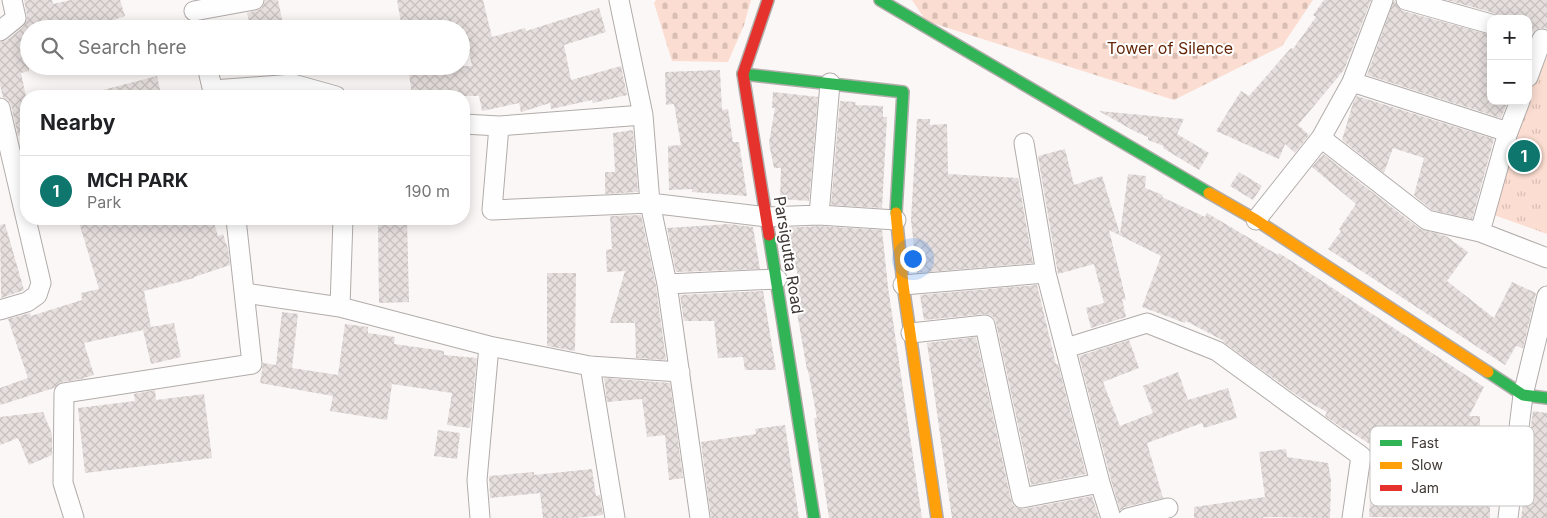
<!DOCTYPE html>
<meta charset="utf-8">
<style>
body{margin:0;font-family:Inter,sans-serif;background:#f2f2f2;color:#202124}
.controls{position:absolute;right:15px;top:15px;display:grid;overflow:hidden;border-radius:10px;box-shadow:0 2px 12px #0003}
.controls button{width:45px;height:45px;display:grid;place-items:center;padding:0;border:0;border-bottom:1px solid #e0e0e0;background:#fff;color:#202124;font:25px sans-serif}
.you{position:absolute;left:912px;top:258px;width:18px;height:18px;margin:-12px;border:4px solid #fff;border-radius:50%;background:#1a73e8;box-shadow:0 0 0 8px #1a73e833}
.badge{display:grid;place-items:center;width:32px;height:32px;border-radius:50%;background:#0f766e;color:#fff;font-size:16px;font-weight:700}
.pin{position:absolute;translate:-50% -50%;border:2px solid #fff;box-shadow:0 1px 5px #0006}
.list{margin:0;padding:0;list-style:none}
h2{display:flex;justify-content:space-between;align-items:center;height:65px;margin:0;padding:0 20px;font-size:21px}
h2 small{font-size:16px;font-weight:400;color:#757577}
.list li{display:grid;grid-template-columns:32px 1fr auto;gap:15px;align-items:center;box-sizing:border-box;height:70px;padding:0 20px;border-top:1px solid #e0e0e0}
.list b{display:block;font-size:19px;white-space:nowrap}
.list p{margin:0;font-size:16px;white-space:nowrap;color:#757577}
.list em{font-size:16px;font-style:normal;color:#757577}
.icon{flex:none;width:28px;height:28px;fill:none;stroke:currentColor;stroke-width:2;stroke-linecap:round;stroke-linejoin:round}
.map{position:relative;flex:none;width:1547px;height:518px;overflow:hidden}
.search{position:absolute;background:#fff;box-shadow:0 2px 12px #0003;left:20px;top:20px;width:450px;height:55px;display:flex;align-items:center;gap:12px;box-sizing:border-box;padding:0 18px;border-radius:28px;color:#757577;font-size:19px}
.panel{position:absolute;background:#fff;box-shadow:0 2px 12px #0003;left:20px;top:90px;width:450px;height:135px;border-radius:20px}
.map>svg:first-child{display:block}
.cemetery{fill:url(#cemetery-stones)}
.park{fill:url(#park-tufts)}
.building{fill:url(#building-cross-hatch)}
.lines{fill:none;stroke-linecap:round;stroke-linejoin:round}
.street-casing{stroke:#b1acaa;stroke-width:21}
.fast-casing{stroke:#b1acaa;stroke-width:14}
.slow-casing{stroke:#b1acaa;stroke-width:14}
.jam-casing{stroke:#b1acaa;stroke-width:14}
.street{stroke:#fefefe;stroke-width:19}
.fast{stroke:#30b455;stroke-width:11}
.slow{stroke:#ff9f0a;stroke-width:11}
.jam{stroke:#e5322d;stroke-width:11}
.labels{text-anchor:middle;stroke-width:4;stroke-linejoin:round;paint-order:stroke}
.park-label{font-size:16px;fill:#652708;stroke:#fff}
.street-label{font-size:16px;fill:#3f3734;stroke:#fff}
.key{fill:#fff;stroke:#c5c3c2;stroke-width:1}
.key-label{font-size:14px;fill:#3f3734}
</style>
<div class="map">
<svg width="1547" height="518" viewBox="0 0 1547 518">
<defs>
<pattern id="cemetery-stones" width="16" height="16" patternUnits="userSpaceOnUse" patternTransform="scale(1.25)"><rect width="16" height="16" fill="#fcddd1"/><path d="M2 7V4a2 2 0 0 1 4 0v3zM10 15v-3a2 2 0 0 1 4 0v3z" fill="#d9beb4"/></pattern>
<pattern id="park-tufts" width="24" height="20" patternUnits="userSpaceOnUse" patternTransform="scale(1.25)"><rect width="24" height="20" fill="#fcddd1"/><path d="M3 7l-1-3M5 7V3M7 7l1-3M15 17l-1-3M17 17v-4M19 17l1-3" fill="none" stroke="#d9beb4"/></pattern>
<pattern id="building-cross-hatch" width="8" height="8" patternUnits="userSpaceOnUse" patternTransform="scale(1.25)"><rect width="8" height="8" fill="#e6dfdd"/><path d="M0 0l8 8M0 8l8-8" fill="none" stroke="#c6c0be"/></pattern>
</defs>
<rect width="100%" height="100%" fill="#fbf7f6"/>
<path class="cemetery" d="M656,0H751L744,25L728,62L672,61L654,3Z
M912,0H1313L1282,46L1174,100L926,21Z"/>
<path class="park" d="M1539,55L1547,58V234L1480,210L1528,101V85Z"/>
<path class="building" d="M24,0H52L53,4L71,0H120L125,16L105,23L106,26L96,29H29V71L21,73L26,97V133L18,136L11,105L8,100L3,97L0,85V42L7,40L23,27L26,22L27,16Z
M265,0H278L283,24L264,29H251L247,13L261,9L264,4Z
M397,0H483L492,37L525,28L526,31L599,8L606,32L564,45L571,80L621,66L627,95L593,103L592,100L551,109L550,103L521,112L519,103L482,111L479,96H412L408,66H472L464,29H402Z
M1324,0H1371L1344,70L1298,125L1309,135L1295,153L1285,144L1279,159L1216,131L1241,91L1249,96L1291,48L1293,49L1316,17L1313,15Z
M1394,0L1398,7L1403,11L1491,35V101H1508L1501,118L1367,75Z
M1447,0H1547V29L1540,28L1534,32L1528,30V19H1501L1494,13Z
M720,70L722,110L728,109L733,142H739L747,196L692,192V189L669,190L668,146L681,145L674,104L666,105L665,72Z
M157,76L161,94L151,96H104L103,90Z
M773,92L818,97L809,201L780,199L781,168H774L769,143L775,108H772Z
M1357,96L1494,139L1472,219L1432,210L1414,195L1424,158L1393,148L1384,173L1342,140L1353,103Z
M840,101L856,102L855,105L883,106V117H887L882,208L831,205Z
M1099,111L1184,119L1177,134L1209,153L1199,170L1163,148L1164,146L1148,140V137L1134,131Z
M917,119H930V125L947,124L948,174L1018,178L1033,263L917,273L911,220Z
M633,130L638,192L605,194V172H615L613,133Z
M1065,149L1074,185L1102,176L1120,234L1128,174L1146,176L1145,188L1163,195L1162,197L1205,217L1207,213L1278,255L1279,253L1484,387L1469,416H1480V447H1490L1487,494H1490V518L1369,517L1373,446L1346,429L1345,430L1325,416L1327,412L1301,398L1223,342L1224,341L1186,321L1185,323L1142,307L1161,256L1109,230L1126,300L1122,299L1126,317L1091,328L1086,308L1104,303L1094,264L1058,274L1038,156Z
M1323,154L1420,229L1446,236L1468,252L1447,281L1494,318L1512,282L1536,293L1523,348L1516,346L1505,365L1328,249L1341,231L1339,229L1356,204L1312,167Z
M1239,172L1262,186L1253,200L1230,186Z
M641,215L656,286L666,360L636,358L635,323H610L625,271L607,272L606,250L612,249L610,216Z
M78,219H213L218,236L223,234L228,249L230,265L194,277V278L144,291L151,327L174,323L181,357L151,364L143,330L84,343L94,375L81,379L62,382L54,388L0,405V388L28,378L8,319L30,313L31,316L82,300L81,293L99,289Z
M407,220L409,302L379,303L378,221Z
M5,224L24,290L1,298L0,225Z
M729,224L753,227L760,269L676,272L667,228Z
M819,226L882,230L888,287L922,518H829L814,418H817L808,370H807L791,278L798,276L791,244L786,245L783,228Z
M547,273H576L575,351L547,346Z
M1037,285L1056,364H1058L1086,474L1031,485L996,323L994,318L990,315L984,314L924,320L920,295Z
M763,291L776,370H745L743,357L718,358L714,321H684L680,295Z
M282,312L298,314L292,368L338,375L345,324L368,327V333L395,337L394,344L444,351V355L477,358L470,428L447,425L452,393L392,384L387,420L330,411L333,396L260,383L263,363L276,365Z
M976,337L1011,500L1013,505L1018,508L1024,509L1092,496L1099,518H952L927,343Z
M1129,340L1139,368L1103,382L1120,426L1153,413L1143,386L1178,372L1188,400L1228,388L1237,418L1204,428L1202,423L1147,443L1163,498L1125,507L1120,510L1111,480L1079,356Z
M604,378L670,383L683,478L669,480L665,435L647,437L642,399L607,402Z
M155,390L156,400L204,394L212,458L85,473L78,408L135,401L134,394Z
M1533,411L1547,413V518H1521L1526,483L1530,441H1529Z
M43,412L52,434V455L29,465L18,438L0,445V417Z
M785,425L799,518H711L701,442L756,434L755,429Z
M438,430L460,433L457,459L434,456Z
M1286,449L1287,457L1328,463L1331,481L1330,518L1263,517V518H1194V507L1265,497L1259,452Z
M592,469L596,496L600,495L603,515L576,518H543L540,493L490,498L489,476L534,472V475Z"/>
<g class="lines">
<defs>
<path id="street" d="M619,0L643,115L650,203L667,284L700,518
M1406,0L1491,24
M194,11L254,0
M0,31L16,18L12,0
M207,66L214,96
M1528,77L1542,39
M1352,82L1508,132
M213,90L293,84L336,96
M0,108L41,283L37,295L27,302L0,310
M464,124L499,126L643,115
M499,126L492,210L650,203L767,217L819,215L896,220
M1321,138L1427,220L1480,232L1547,258
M1024,143L1046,273L1100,483L1111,518
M819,215L830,83
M1256,220L1321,138L1352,82L1383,0
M1480,232L1508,132L1520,101
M667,284L777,279
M903,285L1046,273
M245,293L340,307L489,346L590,366L680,372
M340,307L343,219
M911,333L985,325L1022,498L1100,483
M1066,348L1147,323L1217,351L1361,456L1352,518
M590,366L615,518
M74,518L63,483L64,393L252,364L236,219
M480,518L477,480L489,346
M1128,518L1168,508
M1508,518L1523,395L1547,296"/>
<path id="fast" d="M880,0L1209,193
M743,74L903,92L896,213
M769,235L814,518
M1488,372L1523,395L1547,398"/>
<path id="slow" d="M1209,193L1256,220L1488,372
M896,213L903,285L937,518"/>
<path id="jam" d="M768,0L743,74L769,235"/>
</defs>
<use href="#street" class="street-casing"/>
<use href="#fast" class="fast-casing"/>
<use href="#slow" class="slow-casing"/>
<use href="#jam" class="jam-casing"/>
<use href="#street" class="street"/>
<use href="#fast" class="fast"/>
<use href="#slow" class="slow"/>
<use href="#jam" class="jam"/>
</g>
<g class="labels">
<g class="park-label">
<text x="1170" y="54">Tower of Silence</text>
</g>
<g class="street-label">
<text transform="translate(789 255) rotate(81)" y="6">Parsigutta Road</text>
</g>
</g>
<rect x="1370" y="426" width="164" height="80" rx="8" class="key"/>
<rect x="1380" y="440" width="22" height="6" fill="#30b455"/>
<rect x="1380" y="462" width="22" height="7" fill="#ff9f0a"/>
<rect x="1380" y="485" width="22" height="6" fill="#e5322d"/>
<g class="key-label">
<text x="1411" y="448">Fast</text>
<text x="1411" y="470">Slow</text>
<text x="1411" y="493">Jam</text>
</g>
</svg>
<div class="controls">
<button>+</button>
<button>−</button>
</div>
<div class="you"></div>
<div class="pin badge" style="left:1524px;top:156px">1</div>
<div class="search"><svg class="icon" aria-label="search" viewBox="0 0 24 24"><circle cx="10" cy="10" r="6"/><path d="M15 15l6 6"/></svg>Search here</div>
<section class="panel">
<h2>Nearby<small></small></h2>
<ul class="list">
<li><span class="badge">1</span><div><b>MCH PARK</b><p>Park</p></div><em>190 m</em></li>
</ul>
</section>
</div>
